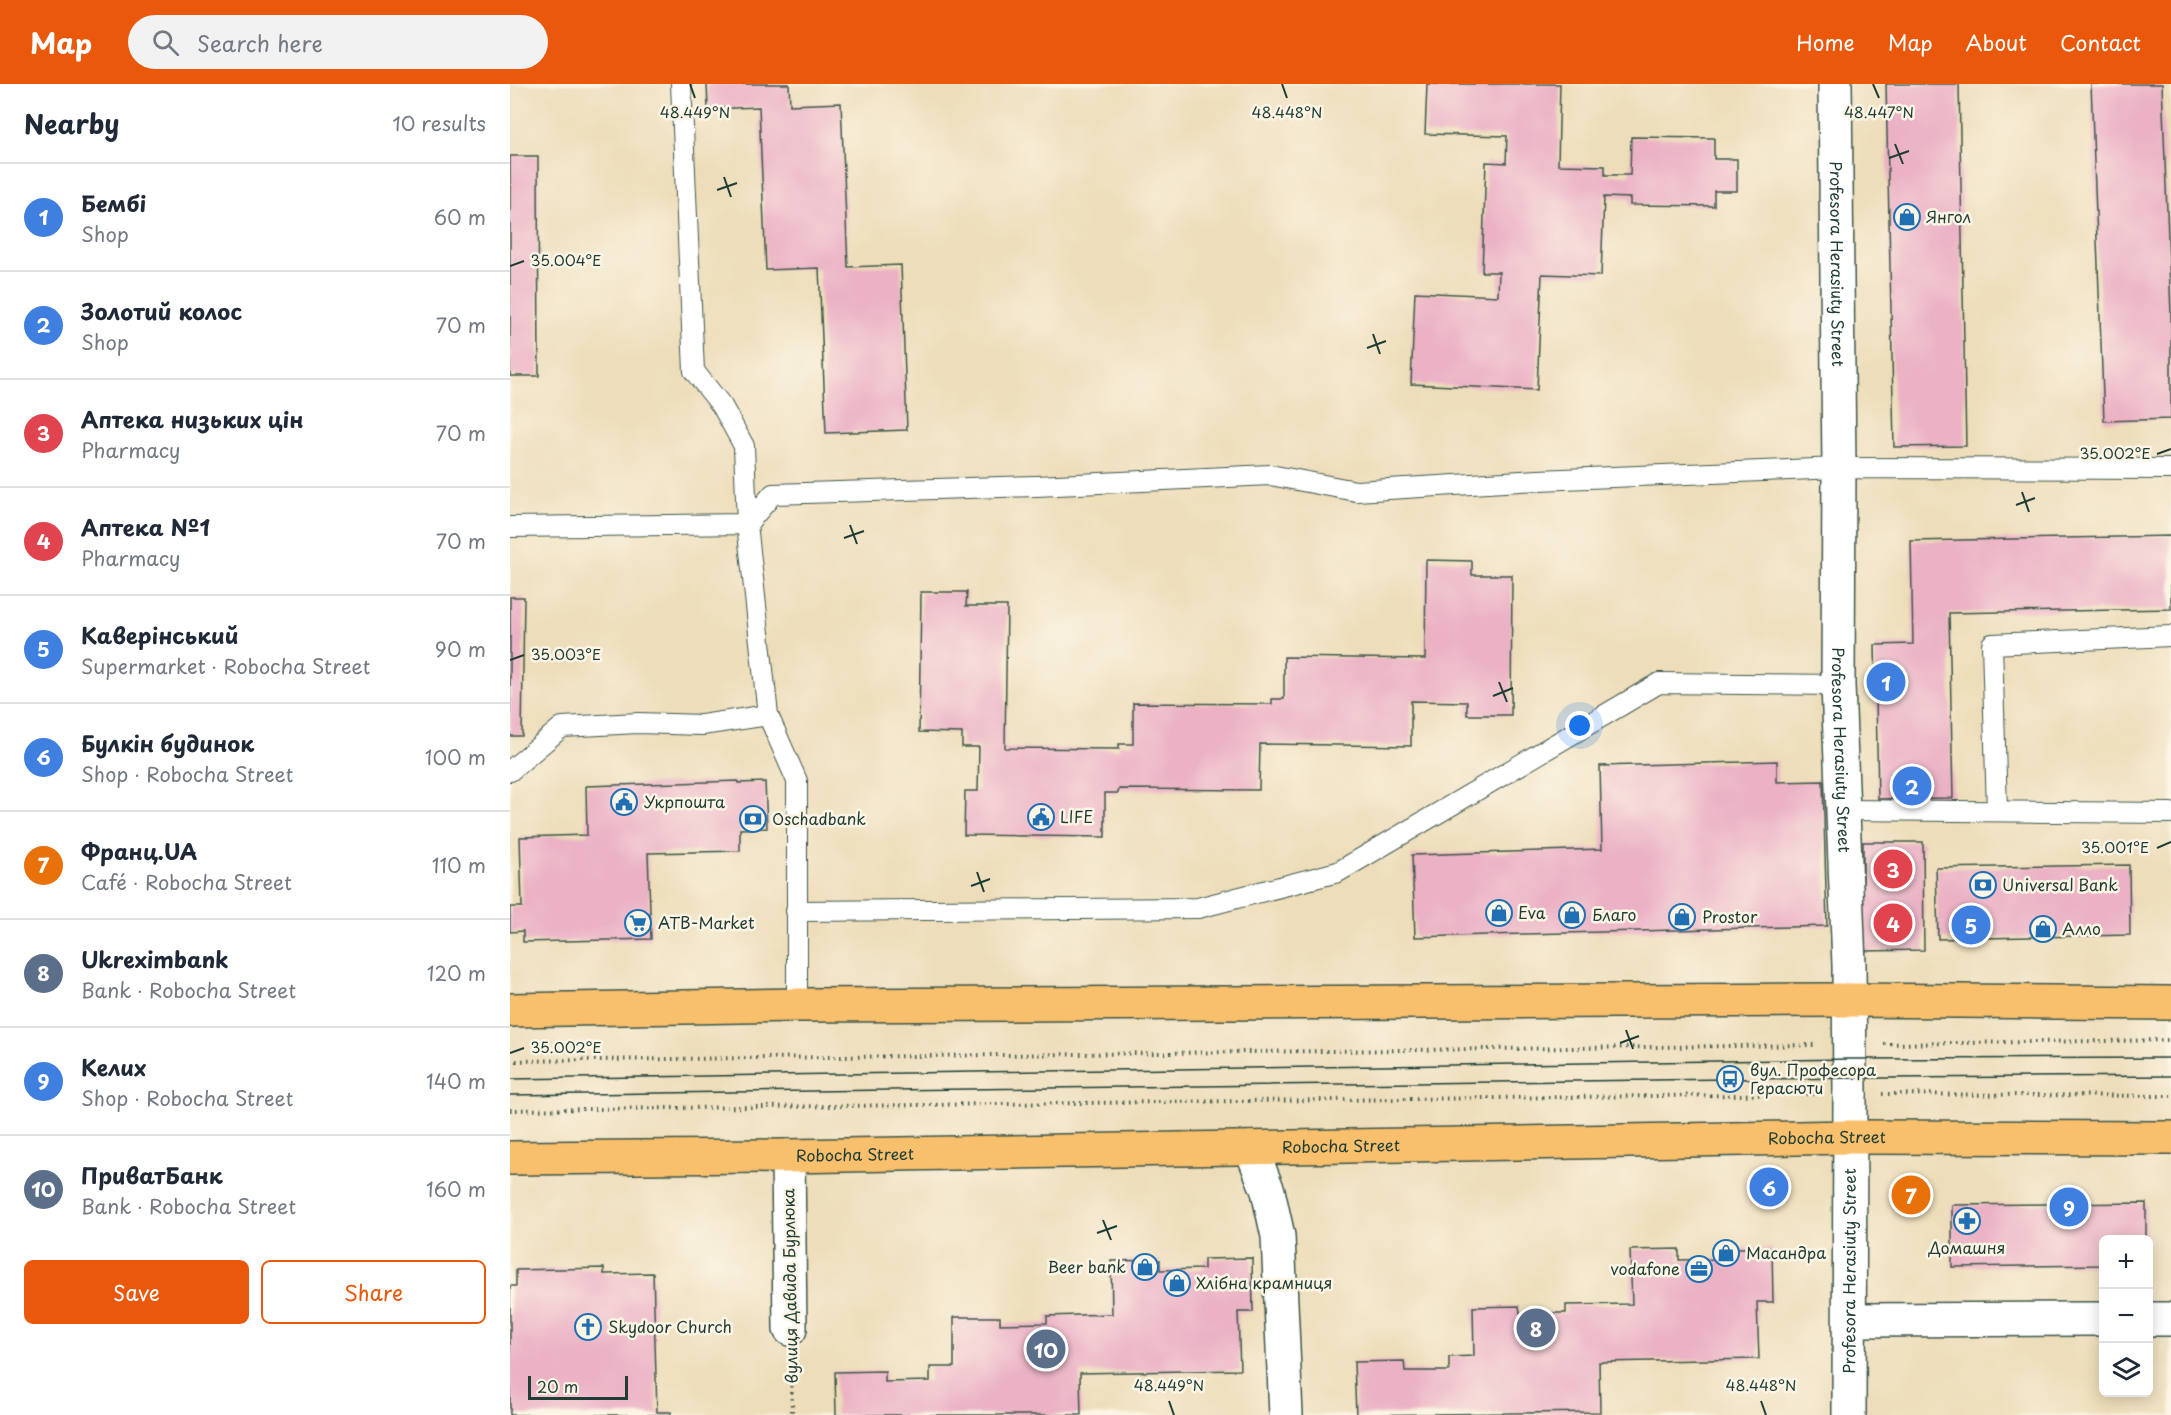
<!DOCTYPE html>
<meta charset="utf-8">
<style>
body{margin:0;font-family:"Playpen Sans",sans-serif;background:#f2f2f3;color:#1f2937}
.controls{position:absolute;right:18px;bottom:18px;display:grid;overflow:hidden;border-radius:9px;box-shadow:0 3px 15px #0003}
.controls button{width:54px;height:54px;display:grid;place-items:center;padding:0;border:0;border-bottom:2px solid #e0e1e3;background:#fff;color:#1f2937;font:30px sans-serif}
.scale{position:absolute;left:18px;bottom:15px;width:100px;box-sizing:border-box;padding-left:6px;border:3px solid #1f3d34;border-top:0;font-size:16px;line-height:21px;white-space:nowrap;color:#1f3d34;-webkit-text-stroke:4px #fcf5e5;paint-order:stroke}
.you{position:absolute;left:1070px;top:642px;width:21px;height:21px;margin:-15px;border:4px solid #fff;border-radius:50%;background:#1a73e8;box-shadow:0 0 0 9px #1a73e833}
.badge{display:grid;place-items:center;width:39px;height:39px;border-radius:50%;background:#ea580c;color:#fff;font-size:20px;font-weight:700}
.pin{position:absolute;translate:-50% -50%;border:3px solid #fff;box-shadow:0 2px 6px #0006}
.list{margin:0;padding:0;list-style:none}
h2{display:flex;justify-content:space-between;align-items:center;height:78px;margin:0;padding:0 24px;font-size:26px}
h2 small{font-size:20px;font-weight:400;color:#747a83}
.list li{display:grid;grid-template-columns:39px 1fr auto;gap:18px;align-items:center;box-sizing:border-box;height:108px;padding:0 24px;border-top:2px solid #e0e1e3}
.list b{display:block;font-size:22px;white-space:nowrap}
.list p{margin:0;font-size:20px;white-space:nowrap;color:#747a83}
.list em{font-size:20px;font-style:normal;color:#747a83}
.actions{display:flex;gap:12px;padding:18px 24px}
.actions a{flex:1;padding:14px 0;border:2px solid #ea580c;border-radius:9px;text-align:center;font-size:21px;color:#ea580c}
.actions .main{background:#ea580c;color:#fff}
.icon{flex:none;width:33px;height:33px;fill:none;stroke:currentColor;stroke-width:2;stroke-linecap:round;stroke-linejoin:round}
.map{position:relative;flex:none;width:1661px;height:1331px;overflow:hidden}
header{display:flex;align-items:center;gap:36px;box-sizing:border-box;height:84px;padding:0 30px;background:#ea580c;color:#fff}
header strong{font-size:28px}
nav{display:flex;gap:33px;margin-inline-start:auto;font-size:21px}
.search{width:420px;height:54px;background:#f2f2f3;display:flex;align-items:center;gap:15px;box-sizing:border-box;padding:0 21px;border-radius:33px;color:#747a83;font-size:22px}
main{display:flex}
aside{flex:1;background:#fff}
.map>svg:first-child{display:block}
.building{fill:#ebb1c5}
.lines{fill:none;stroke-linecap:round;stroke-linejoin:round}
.service-casing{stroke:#3e5548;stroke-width:22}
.minor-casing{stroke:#3e5548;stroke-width:36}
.tertiary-casing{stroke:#3e5548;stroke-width:36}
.primary-casing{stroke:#3e5548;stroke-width:36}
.path{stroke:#3e5548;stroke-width:4;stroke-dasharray:1.5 4.5;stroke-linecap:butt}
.service{stroke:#fff;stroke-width:20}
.minor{stroke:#fff;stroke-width:33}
.tertiary{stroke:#fff;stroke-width:33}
.primary{stroke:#f8bf6c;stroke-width:33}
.tram{stroke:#1f3d34;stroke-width:1.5}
.ticks{fill:none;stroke:#1f3d34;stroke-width:2}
.labels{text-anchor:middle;stroke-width:5;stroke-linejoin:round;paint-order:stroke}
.poi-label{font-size:16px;fill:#1f3d34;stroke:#fcf5e5;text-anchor:start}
.street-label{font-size:16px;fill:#1f3d34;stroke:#fcf5e5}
.ticks-label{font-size:15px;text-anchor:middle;fill:#1f3d34;stroke:#fcf5e5;stroke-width:5;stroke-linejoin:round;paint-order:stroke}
</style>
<header>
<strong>Map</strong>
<div class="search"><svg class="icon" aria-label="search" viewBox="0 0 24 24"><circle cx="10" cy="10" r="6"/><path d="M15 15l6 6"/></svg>Search here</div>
<nav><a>Home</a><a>Map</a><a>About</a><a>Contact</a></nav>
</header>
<main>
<aside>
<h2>Nearby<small>10 results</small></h2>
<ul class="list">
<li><span class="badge" style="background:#3f7fe0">1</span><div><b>Бембі</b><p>Shop</p></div><em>60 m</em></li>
<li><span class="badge" style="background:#3f7fe0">2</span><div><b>Золотий колос</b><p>Shop</p></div><em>70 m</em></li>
<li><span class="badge" style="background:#e0444e">3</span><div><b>Аптека низьких цін</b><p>Pharmacy</p></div><em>70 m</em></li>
<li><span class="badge" style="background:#e0444e">4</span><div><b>Аптека №1</b><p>Pharmacy</p></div><em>70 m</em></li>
<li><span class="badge" style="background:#3f7fe0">5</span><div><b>Каверінський</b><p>Supermarket · Robocha Street</p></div><em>90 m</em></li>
<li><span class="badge" style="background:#3f7fe0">6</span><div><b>Булкін будинок</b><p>Shop · Robocha Street</p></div><em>100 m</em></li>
<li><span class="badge" style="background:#e8710a">7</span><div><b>Франц.UA</b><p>Café · Robocha Street</p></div><em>110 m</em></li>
<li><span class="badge" style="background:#5c6f8a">8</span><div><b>Ukreximbank</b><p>Bank · Robocha Street</p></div><em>120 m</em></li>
<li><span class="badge" style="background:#3f7fe0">9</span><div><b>Келих</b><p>Shop · Robocha Street</p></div><em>140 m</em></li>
<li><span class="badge" style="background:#5c6f8a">10</span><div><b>ПриватБанк</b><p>Bank · Robocha Street</p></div><em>160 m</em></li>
</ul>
<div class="actions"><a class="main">Save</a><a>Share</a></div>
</aside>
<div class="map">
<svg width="1661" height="1331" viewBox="0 0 1661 1331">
<rect width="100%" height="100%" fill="#fcf5e5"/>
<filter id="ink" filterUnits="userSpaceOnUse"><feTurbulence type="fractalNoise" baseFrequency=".0167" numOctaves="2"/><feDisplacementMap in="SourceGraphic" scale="12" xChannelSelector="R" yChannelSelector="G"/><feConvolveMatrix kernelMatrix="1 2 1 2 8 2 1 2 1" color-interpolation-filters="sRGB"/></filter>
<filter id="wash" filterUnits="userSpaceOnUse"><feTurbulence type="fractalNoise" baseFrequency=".008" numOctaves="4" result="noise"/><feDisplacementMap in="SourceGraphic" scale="24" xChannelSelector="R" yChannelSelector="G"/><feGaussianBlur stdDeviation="1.35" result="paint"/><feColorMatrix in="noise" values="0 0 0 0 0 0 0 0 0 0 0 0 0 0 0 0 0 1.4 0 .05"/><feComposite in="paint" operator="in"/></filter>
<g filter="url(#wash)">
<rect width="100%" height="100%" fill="#edddba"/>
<g id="blocks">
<path class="building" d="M197,0H279L280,21L331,19L338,183L391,181L397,346L316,349L309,184L256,186L249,23L198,25Z
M917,0H1050L1048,81L1095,82V91H1120L1121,53L1204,54V75H1227V107H1204V122L1120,121V114L1094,113L1091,192L1032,190L1027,306L901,300L905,208L988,212L989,188H972L976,78L996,79L997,52L915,50Z
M1376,0H1449L1456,362L1384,363Z
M1581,0H1652L1661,230V335L1594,337Z
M0,72H28L29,292H0Z
M1661,452V525L1439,529L1443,714L1368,715L1365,561L1403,560L1401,457Z
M916,476L962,477V491H1002L1001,631H957V618L901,617V662L750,660L749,706L609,705L608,709H595V753L454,751L455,707H468L469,663H452V649L409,648L411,508H457L456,522H497L495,664L609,665V660H623V619L762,620V615H774V573L915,575Z
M0,513H14L12,652H0Z
M1267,677V698L1313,697L1317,842L905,853L902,771L1092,765L1090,682Z
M228,697V699L255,698L257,744L230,745V767L138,769L141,855L13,858V847L0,848V823H12L10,753L77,751L76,702Z
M1353,758H1413L1414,866L1353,867Z
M1619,781L1620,851L1428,855L1426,784Z
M1636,1119V1156H1594V1181L1442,1183V1121Z
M1213,1164H1262L1263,1218H1247L1249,1275L1089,1278L1090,1328L846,1331L844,1278L894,1277L895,1287H939V1273L964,1272L963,1223L1009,1222L1010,1229H1056V1221L1122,1220L1120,1166L1169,1165V1176L1214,1175Z
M742,1174L743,1228H728L730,1286L570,1289L571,1331H326L325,1288L375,1287V1298L420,1297V1283H444V1233H490V1240L537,1239V1232L602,1230L601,1177L650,1176V1186L694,1185V1175Z
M94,1184V1190L143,1189L147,1328H161V1331H0V1202H6V1186Z"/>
</g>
</g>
<g filter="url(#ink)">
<use href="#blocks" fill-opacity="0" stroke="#3e5548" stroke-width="1.5"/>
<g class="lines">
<defs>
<path id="service" d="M171,0L184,287L212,322L234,362L237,440L258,631L287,697V921
M0,443L237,440L263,410L526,402L760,391L846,407L1028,396L1329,384L1661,385
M0,687L52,643L128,639L192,641L258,631
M1333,726L1661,729
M1487,727L1482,560L1661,552
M286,827L688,824L828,788L1149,599L1328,601"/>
<g id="minor">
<path id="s1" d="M1325,0L1329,384L1328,601L1339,881L1340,1010"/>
<path d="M741,1064L758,1107L768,1152L776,1331"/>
<path d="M278,1072L280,1245"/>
<path d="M1638,1235H1661"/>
<path d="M1340,1236L1594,1235"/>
</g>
<g id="tertiary">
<path id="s2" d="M1339,1331L1340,1010"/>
</g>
<g id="primary">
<path d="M0,926L287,921L1339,916L1661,919"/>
<path id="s3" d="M0,1074L278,1072L1340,1053L1661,1054"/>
</g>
</defs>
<use href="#service" class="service-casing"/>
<use href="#minor" class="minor-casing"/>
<use href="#tertiary" class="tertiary-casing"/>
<use href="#primary" class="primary-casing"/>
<path class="path" d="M1374,960L1661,956
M0,977L1306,961
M1372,1010L1661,1012
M0,1026L1307,1010
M281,1278L282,1331"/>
<use href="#service" class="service"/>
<use href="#minor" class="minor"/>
<use href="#tertiary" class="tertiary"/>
<use href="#primary" class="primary"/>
<path class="tram" d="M0,995L1340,975L1661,974
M0,1011L1220,995L1661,992"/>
</g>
</g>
<path class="ticks" d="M180,0L185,14M772,0L777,14M1363,0L1369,14M1385,60L1393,80M1379,74L1399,67M214,93L221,113M207,106L227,99M0,182L14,177M863,250L870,270M857,264L876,257M1647,370L1661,365M1512,408L1519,428M1506,421L1525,414M340,441L347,460M334,454L354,447M0,576L14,571M989,598L997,618M983,612L1003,604M1647,764L1661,758M467,788L474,808M461,802L480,795M1116,946L1123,965M1110,959L1129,952M0,969L14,964M593,1136L601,1156M587,1149L607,1142M659,1317L664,1331M1251,1317L1256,1331"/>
<defs>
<symbol id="shop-ring" viewBox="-11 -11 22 22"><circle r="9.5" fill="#fcf5e5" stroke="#1f6fb2" stroke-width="1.5"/><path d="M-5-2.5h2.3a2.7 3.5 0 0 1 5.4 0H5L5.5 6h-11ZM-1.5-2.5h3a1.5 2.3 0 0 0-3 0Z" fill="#1f6fb2"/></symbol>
<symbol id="civic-ring" viewBox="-11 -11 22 22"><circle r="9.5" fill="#fcf5e5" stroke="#1f6fb2" stroke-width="1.5"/><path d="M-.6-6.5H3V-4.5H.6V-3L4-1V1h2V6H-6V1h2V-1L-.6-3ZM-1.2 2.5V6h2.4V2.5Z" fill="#1f6fb2"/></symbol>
<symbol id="bank-ring" viewBox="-11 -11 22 22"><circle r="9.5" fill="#fcf5e5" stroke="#1f6fb2" stroke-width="1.5"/><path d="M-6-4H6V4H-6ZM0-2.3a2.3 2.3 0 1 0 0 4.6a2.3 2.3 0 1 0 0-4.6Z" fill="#1f6fb2"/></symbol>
<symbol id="supermarket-ring" viewBox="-11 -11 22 22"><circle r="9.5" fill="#fcf5e5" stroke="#1f6fb2" stroke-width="1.5"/><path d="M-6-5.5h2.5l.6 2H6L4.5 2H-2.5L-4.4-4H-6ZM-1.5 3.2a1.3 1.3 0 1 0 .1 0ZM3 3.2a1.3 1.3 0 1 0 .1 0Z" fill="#1f6fb2"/></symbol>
<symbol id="bus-ring" viewBox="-11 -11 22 22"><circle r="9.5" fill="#fcf5e5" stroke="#1f6fb2" stroke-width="1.5"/><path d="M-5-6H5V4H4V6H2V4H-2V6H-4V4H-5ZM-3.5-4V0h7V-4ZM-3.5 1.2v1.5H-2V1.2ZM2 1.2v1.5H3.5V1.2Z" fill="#1f6fb2"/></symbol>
<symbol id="pharmacy-ring" viewBox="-11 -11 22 22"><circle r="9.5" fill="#fcf5e5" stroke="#1f6fb2" stroke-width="1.5"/><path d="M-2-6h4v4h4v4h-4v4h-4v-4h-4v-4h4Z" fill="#1f6fb2"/></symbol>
<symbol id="office-ring" viewBox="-11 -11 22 22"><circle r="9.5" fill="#fcf5e5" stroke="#1f6fb2" stroke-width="1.5"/><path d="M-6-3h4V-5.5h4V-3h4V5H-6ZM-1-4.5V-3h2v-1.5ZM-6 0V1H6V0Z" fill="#1f6fb2"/></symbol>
<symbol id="church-ring" viewBox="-11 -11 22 22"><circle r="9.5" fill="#fcf5e5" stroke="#1f6fb2" stroke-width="1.5"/><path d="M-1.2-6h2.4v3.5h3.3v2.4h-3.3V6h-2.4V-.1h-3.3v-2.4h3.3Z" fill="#1f6fb2"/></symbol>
</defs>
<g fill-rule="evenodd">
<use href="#shop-ring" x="1382" y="118" width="30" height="30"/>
<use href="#civic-ring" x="99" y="703" width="30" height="30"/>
<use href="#civic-ring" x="516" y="718" width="30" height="30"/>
<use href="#bank-ring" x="228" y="720" width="30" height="30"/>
<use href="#bank-ring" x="1458" y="786" width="30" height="30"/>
<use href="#shop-ring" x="974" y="814" width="30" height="30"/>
<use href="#shop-ring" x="1047" y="816" width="30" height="30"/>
<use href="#shop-ring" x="1157" y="818" width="30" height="30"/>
<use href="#supermarket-ring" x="113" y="824" width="30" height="30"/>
<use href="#shop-ring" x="1518" y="830" width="30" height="30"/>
<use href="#bus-ring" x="1205" y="980" width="30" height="30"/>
<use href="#pharmacy-ring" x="1442" y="1122" width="30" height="30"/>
<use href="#shop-ring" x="1201" y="1154" width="30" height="30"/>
<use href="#shop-ring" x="620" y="1168" width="30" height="30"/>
<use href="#office-ring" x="1174" y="1170" width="30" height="30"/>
<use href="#shop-ring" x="652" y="1184" width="30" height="30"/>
<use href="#church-ring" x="63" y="1228" width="30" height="30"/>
</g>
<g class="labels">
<g class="poi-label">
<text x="1416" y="139">Янгол</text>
<text x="134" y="724">Укрпошта</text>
<text x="550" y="739">LIFE</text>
<text x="262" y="741">Oschadbank</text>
<text x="1492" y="807">Universal Bank</text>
<text x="1008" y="835">Eva</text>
<text x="1082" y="837">Благо</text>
<text x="1192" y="839">Prostor</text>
<text x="148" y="845">ATB-Market</text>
<text x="1552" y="851">Алло</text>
<text x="1240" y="992">вул. Професора<tspan x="1240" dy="18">Герасюти</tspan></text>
<text x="1457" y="1170" text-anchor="middle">Домашня</text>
<text x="1236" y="1175">Масандра</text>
<text x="616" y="1189" text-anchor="end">Beer bank</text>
<text x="1170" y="1191" text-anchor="end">vodafone</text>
<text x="686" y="1205">Хлібна крамниця</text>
<text x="98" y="1249">Skydoor Church</text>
</g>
<g class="street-label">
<text dy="6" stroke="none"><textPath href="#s1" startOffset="180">Profesora Herasiuty Street</textPath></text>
<text dy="6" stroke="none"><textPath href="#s1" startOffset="666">Profesora Herasiuty Street</textPath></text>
<text dy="6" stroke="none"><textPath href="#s3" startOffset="1317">Robocha Street</textPath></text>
<text dy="6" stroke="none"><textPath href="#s3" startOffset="831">Robocha Street</textPath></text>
<text dy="6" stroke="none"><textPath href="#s3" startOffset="345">Robocha Street</textPath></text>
<text dy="6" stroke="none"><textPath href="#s2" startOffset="144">Profesora Herasiuty Street</textPath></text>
<text transform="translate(280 1202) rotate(-91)" y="6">вулиця Давида Бурлюка</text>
</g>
</g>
<g class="ticks-label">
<text x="185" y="34">48.449°N</text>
<text x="777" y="34">48.448°N</text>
<text x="1369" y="34">48.447°N</text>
<text x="56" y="182">35.004°E</text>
<text x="1605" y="375">35.002°E</text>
<text x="56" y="576">35.003°E</text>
<text x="1605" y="769">35.001°E</text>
<text x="56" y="969">35.002°E</text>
<text x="659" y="1307">48.449°N</text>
<text x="1251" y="1307">48.448°N</text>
</g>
</svg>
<div class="controls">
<button>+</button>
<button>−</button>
<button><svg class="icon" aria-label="layers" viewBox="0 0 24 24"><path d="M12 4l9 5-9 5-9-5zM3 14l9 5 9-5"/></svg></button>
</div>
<div class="scale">20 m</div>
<div class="you"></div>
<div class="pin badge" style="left:1376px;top:598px;background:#3f7fe0">1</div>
<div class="pin badge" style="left:1402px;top:702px;background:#3f7fe0">2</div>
<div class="pin badge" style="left:1383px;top:785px;background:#e0444e">3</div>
<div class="pin badge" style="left:1383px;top:839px;background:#e0444e">4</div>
<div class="pin badge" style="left:1461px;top:841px;background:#3f7fe0">5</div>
<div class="pin badge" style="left:1259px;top:1103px;background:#3f7fe0">6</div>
<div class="pin badge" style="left:1401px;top:1111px;background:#e8710a">7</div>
<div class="pin badge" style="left:1026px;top:1244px;background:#5c6f8a">8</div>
<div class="pin badge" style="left:1559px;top:1123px;background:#3f7fe0">9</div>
<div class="pin badge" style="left:536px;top:1265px;background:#5c6f8a">10</div>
</div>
</main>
